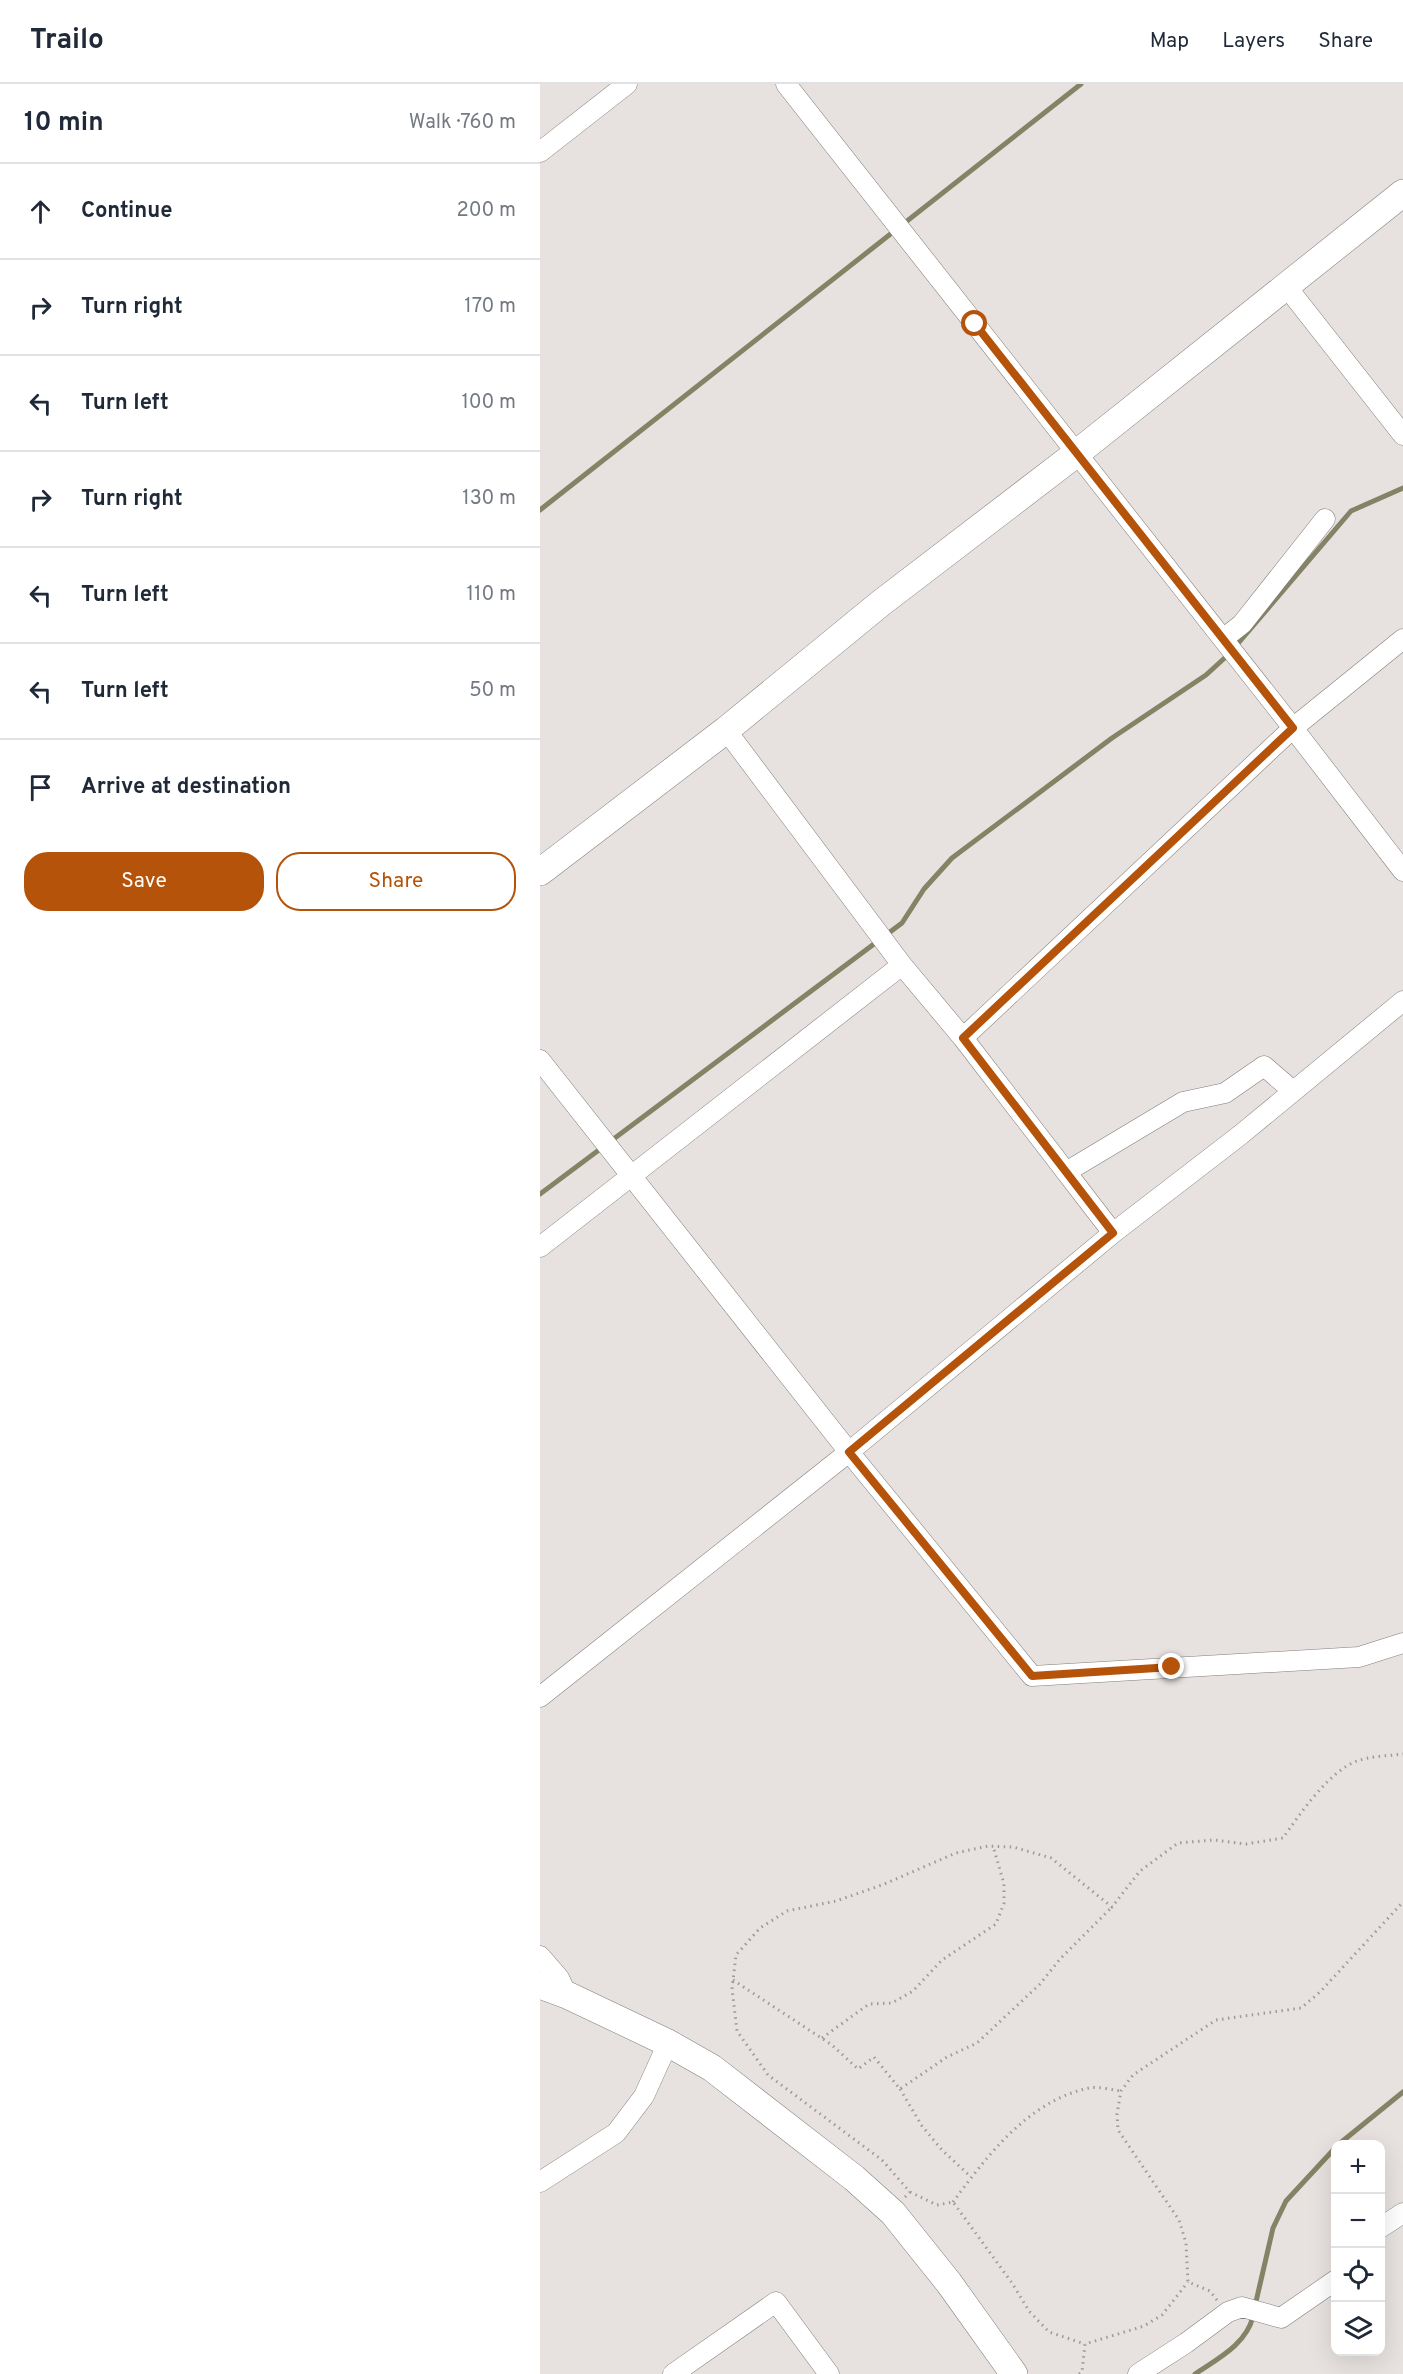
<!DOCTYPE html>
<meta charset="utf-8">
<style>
body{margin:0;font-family:Overpass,sans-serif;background:#f6f6f7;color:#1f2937}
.controls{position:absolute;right:18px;bottom:18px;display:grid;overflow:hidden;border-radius:12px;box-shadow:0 6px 24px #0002}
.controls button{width:54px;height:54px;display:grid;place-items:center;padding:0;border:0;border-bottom:2px solid #e0e1e3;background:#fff;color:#1f2937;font:30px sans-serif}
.stop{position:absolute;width:18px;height:18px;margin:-14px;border:4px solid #b45309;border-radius:50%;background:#fff}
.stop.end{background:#b45309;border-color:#fff;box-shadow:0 2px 6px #0008}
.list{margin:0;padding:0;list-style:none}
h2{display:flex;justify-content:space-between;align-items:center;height:78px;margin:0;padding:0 24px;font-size:26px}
h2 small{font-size:20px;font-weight:400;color:#747a83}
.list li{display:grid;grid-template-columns:39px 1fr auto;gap:18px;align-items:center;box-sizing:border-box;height:96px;padding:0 24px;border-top:2px solid #e0e1e3}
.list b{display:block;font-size:22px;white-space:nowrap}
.list em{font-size:20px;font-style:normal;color:#747a83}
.actions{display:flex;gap:12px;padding:18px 24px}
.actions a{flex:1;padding:14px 0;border:2px solid #b45309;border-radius:24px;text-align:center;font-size:21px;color:#b45309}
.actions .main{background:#b45309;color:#fff}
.icon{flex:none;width:33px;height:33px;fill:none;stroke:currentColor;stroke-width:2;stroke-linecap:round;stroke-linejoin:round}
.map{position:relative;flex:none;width:863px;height:2290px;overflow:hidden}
header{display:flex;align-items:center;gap:36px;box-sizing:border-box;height:84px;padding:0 30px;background:#fff;border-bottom:2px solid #e0e1e3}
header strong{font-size:28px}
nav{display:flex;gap:33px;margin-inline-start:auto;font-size:21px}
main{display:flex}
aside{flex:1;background:#fff}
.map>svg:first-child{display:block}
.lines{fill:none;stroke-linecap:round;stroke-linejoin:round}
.stream{stroke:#848365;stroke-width:5}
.street-casing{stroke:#827e7a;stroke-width:21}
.secondary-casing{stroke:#827e7a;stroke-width:28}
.path{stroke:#9e9a97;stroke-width:3;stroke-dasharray:1.5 4.5;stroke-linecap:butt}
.street{stroke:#fff;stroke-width:20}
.secondary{stroke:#fff;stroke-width:27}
.route{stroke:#b45309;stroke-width:8}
</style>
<header>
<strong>Trailo</strong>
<nav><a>Map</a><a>Layers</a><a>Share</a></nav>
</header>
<main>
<aside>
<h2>10 min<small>Walk · 760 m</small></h2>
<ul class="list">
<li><svg class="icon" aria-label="ahead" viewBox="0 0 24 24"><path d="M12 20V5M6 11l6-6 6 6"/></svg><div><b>Continue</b></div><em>200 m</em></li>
<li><svg class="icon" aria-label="right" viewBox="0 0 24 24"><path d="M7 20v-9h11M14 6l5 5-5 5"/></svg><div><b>Turn right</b></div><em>170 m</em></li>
<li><svg class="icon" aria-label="left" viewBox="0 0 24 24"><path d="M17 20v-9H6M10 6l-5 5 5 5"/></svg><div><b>Turn left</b></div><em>100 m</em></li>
<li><svg class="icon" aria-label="right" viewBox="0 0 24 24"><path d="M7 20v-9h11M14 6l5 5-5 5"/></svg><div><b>Turn right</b></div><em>130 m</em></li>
<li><svg class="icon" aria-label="left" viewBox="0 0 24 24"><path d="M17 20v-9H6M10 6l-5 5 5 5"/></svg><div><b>Turn left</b></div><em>110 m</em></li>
<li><svg class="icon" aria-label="left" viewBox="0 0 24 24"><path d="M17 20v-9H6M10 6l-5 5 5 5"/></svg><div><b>Turn left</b></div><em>50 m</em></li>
<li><svg class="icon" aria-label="arrive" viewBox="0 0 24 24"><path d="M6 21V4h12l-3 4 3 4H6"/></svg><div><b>Arrive at destination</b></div></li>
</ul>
<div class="actions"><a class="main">Save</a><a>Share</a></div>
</aside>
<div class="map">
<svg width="863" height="2290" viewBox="0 0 863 2290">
<rect width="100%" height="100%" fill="#e7e2df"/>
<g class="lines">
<path class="stream" d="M0,426L541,0
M0,1110L362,839L384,805L412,774L572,654L666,591L689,570L811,427L863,404
M799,2060L863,2008
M715,2222L733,2144L746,2117L796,2063
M655,2290C677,2275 707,2260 713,2232"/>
<defs>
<path id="street" d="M246,0L753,644L863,787
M0,68L87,0
M746,202L863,351
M683,555L702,540L785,435
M186,646L362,881L423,954L573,1149
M423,954L753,644L863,555
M0,976L309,1368L492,1592L819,1573L863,1559
M526,1088L643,1018L685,1009L724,982L753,1007
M0,1163L362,881
M0,1613L309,1368L573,1149L699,1052L863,917
M0,1872L19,1894L27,1911
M0,2098L76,2049L104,2012L128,1959
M840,2144L863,2129
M133,2290L236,2218L289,2290
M598,2290L646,2259L688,2228L702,2223L741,2234L796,2196"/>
<path id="secondary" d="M0,788L186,646L341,519L537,369L863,109
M0,1901L27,1911L128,1959L172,1984L314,2094L353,2129L409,2199L474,2290"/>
</defs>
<use href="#street" class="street-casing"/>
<use href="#secondary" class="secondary-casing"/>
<path class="path" d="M193,1896L292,1961L318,1985L334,1973L360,2005L407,1973L437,1959L500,1900L520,1875L572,1823
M282,1954L329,1920L352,1919L373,1907L402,1876L456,1840L464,1819V1800L453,1762
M360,2005L382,2042L402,2066L431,2093
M370,2108L397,2121L413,2118L472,2199L489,2227L509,2248L545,2260
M365,2113L370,2108L342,2076L228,1991L197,1947L192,1905L196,1871L220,1844L247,1827L296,1817L342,1801L416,1769L448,1762L473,1763L511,1774L572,1823L600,1787L638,1759L673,1756L706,1760L743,1754C760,1730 789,1687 817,1677C831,1672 848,1672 863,1670
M413,2118C447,2072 488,2017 549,2004C558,2002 571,2006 581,2007
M677,2216L670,2207L648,2198L646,2159L639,2136L578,2046L577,2030L581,2007L593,1991L676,1936L761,1924L780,1908L863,1818
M539,2290L542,2288L545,2260L604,2242L622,2231L648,2198"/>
<use href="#street" class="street"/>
<use href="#secondary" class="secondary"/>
</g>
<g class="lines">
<path class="route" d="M435,240L753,644L423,954L573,1149L309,1368L492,1592L632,1583"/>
</g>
</svg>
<div class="controls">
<button>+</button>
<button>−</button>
<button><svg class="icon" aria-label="locate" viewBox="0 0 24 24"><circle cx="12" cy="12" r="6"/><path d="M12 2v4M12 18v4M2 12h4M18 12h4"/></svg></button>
<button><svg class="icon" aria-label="layers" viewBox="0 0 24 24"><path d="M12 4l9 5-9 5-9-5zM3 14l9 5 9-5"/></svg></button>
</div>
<div class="stop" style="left:435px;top:240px"></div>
<div class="stop end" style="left:632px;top:1583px"></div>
</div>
</main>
